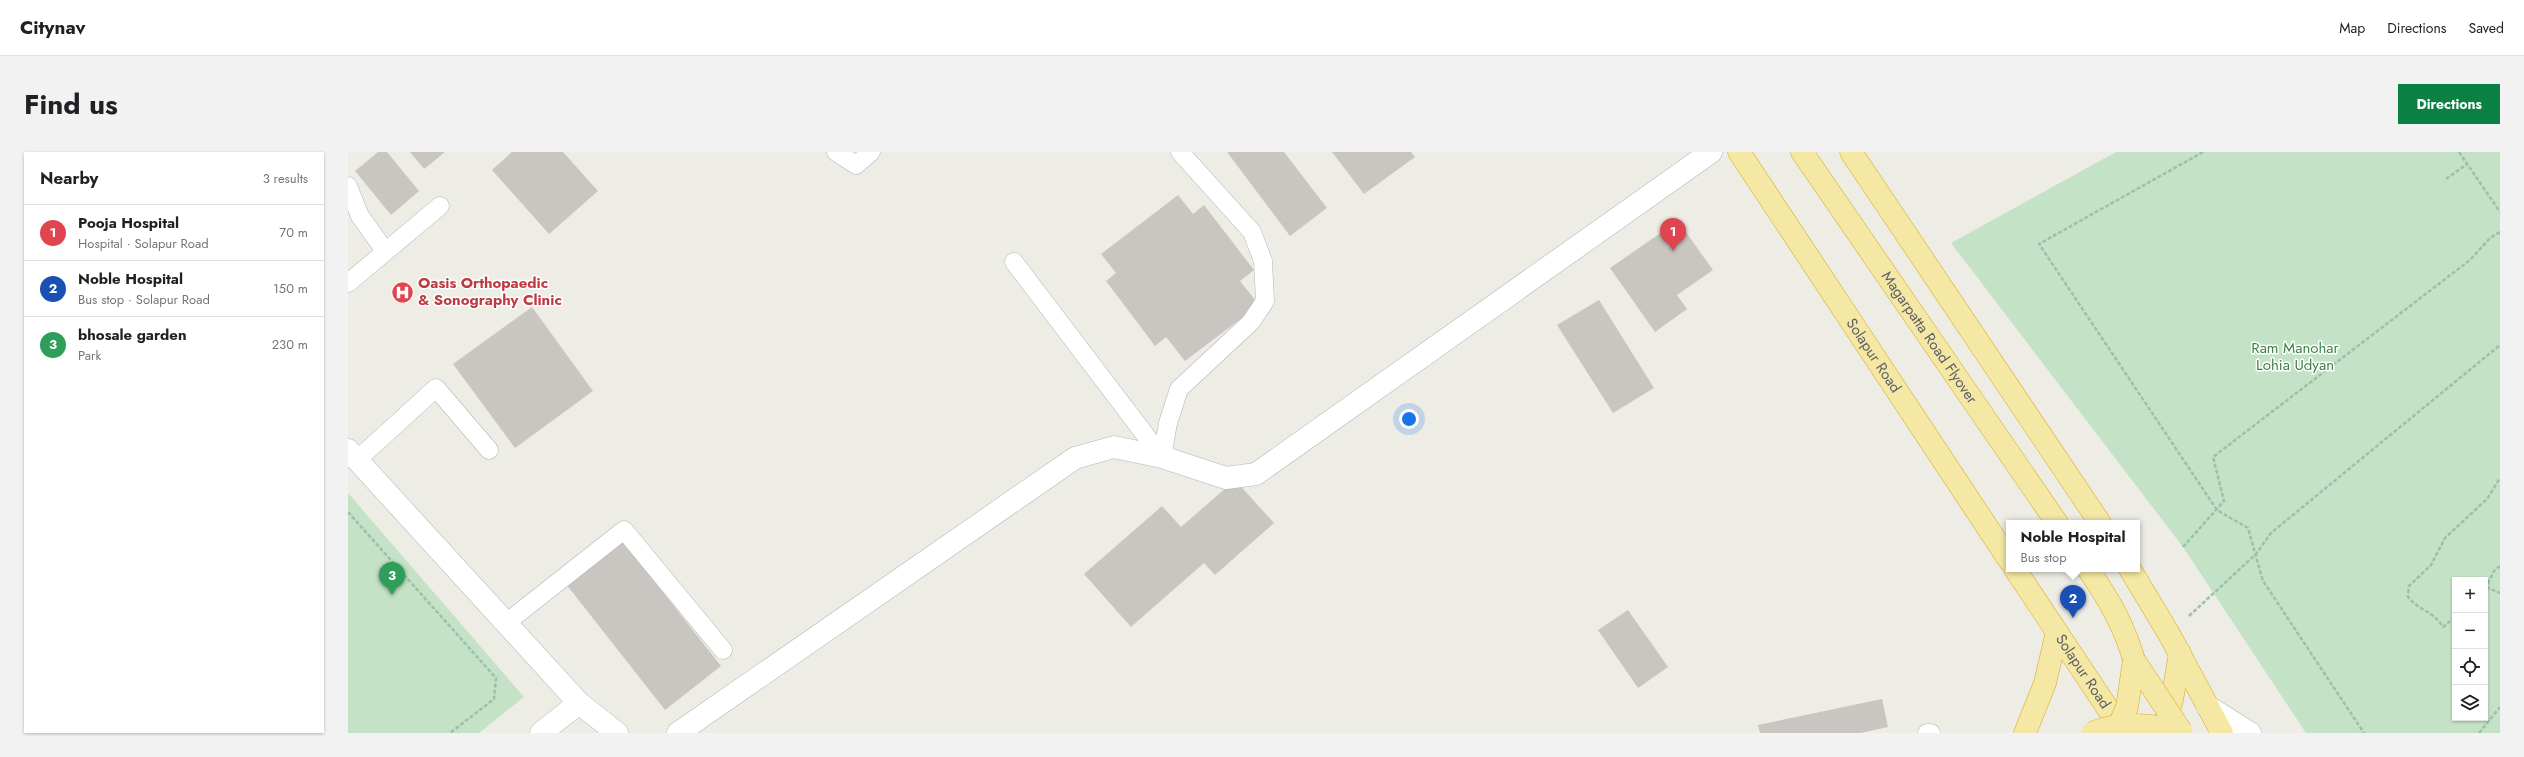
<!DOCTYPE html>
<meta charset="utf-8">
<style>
body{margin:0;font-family:Jost,sans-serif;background:#f2f2f2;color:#202124}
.controls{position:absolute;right:12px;bottom:12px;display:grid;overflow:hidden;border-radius:0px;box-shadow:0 1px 3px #0004}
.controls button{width:36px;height:36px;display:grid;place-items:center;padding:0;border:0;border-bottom:1px solid #e0e0e0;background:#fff;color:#202124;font:20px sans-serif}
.you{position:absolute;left:1061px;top:267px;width:14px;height:14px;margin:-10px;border:3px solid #fff;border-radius:50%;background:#1a73e8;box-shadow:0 0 0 6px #1a73e833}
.badge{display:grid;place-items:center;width:26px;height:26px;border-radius:50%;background:#0b8043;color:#fff;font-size:13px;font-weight:700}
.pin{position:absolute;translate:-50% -33px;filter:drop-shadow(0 1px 2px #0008)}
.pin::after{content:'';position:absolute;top:21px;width:14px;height:12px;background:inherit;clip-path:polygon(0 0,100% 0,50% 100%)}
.popup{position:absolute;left:1658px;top:368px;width:134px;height:52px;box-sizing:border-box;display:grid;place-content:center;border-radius:0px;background:#fff;filter:drop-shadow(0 1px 3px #0005);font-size:13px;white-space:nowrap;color:#757577}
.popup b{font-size:15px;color:#202124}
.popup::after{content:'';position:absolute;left:50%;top:100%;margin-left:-8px;border:8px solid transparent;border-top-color:#fff}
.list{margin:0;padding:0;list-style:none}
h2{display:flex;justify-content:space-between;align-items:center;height:52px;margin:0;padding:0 16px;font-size:17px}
h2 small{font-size:13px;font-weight:400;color:#757577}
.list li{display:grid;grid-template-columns:26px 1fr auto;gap:12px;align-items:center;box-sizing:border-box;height:56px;padding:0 16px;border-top:1px solid #e0e0e0}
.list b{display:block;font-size:15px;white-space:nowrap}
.list p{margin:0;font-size:13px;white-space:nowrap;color:#757577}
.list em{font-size:13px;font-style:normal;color:#757577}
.icon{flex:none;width:22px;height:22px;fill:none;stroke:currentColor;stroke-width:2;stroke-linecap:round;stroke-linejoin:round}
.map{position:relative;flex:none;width:2152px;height:581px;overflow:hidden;border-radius:0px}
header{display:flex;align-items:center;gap:24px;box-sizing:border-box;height:56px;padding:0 20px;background:#fff;border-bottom:1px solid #e0e0e0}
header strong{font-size:19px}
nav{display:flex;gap:22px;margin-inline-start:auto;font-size:14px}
.intro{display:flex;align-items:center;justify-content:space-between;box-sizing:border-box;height:96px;padding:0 24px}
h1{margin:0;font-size:28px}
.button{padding:10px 18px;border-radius:0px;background:#0b8043;color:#fff;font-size:14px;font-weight:700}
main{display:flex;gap:24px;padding:0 24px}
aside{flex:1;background:#fff;border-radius:0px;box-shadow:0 1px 3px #0004}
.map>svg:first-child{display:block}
.green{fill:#c4e2c6;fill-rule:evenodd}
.building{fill:#c9c6c2}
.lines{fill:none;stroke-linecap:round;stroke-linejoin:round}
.service-casing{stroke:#b2b4b8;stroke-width:19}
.minor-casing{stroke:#b2b4b8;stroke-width:23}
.trunk-casing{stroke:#d9aa19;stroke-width:23}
.path{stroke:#9dc0aa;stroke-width:2.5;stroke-dasharray:4 2;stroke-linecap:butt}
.service{stroke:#fff;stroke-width:18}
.minor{stroke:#fff;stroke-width:22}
.trunk{stroke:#f4e8a4;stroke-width:22}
.trunk-bridge-casing{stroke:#d9aa19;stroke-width:23;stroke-linecap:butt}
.trunk-bridge{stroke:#f4e8a4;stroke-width:22}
.labels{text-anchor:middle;stroke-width:3;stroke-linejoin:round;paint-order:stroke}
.health-label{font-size:15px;font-weight:bold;fill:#be3a42;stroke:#fff;text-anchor:start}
.street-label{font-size:15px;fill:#5d5f64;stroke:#fff}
.park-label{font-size:15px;fill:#3f8146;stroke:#fff}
</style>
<header>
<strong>Citynav</strong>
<nav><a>Map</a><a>Directions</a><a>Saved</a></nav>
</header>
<div class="intro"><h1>Find us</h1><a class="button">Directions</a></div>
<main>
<aside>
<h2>Nearby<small>3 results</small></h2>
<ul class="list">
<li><span class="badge" style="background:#e0444e">1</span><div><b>Pooja Hospital</b><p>Hospital · Solapur Road</p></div><em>70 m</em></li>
<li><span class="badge" style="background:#1a4fb4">2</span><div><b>Noble Hospital</b><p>Bus stop · Solapur Road</p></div><em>150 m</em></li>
<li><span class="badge" style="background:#2e9e5b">3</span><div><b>bhosale garden</b><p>Park</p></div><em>230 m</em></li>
</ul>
</aside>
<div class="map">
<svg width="2152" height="581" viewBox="0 0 2152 581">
<rect width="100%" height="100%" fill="#edece5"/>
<path class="green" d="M1768,0H2152V581H1958L1835,395L1603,91ZM2107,428H2137V566H2107Z
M0,341L176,545L131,581H0Z"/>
<path class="building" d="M30,0H39L71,39L43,63L7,19Z
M62,0H97L76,17Z
M164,0H215L250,39L201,82L144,18Z
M879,0H936L979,56L942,84Z
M984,0H1063L1067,5L1016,42Z
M830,43L845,62L856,53L906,118L892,129L911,153L837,209L818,185L807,194L758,129L768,121L753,102Z
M1330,69L1365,118L1329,143L1339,157L1307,180L1262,116Z
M1251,148L1306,236L1265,261L1209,173Z
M184,155L245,239L167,296L105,212Z
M887,328L926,371L867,423L856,411L783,475L736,422L814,354L833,375Z
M274,388L373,514L317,558L218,432Z
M1280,458L1320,515L1290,536L1250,478Z
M1534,547L1540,575L1513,581H1412L1410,573Z"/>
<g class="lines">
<defs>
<path id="service" d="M488,0L508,13L523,0
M0,34L12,64L37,99
M666,110L814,305
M0,131L92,54
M814,305L820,271L831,237L903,170L917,149L915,109L904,80L832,0
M9,308L88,236L141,298
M158,471L276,378L375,498
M1579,581H1583"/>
<path id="minor" d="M0,298L231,551L269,581
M1859,554L1902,581
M193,581L231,551
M330,581L727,306L766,295L814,305L878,326L908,322L1363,0"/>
<g id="trunk">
<path id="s1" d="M1391,0L1661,408"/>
<path id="s2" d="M1454,0L1709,371"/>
<path d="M1503,0L1752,371"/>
<path id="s3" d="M1667,417L1776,581"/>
<path d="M1740,417C1760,446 1776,473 1786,508"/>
<path d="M1782,417L1821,482L1874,581"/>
<path d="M1816,574L1824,548L1832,501"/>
<path d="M1677,581L1697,531L1709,480"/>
</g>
</defs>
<use href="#service" class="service-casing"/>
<use href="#minor" class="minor-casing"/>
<use href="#trunk" class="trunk-casing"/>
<path class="path" d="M1855,0L1691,92L1869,358L1900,376L1915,429L2016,581
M2111,0L2152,60
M2098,27L2119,12
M0,360L148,526L146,547L102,581
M1835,395L1876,349L1865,305L2122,108L2142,86L2152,80
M2138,435L2152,441
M2137,437L2146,419L2152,414
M1841,464L1908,402L1923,381L2152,193
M2107,465L2095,475C2084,458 2073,460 2060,445L2061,434L2083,413L2097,386L2139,347L2152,326
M2131,581L2152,555"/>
<use href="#service" class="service"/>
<use href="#minor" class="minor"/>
<use href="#trunk" class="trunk"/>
<defs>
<path id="trunk-bridge" d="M1786,508L1833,579
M1744,581C1773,569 1803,572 1833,579
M1768,581L1779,555L1786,508"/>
</defs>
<use href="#trunk-bridge" class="trunk-bridge-casing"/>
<use href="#trunk-bridge" class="trunk-bridge"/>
</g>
<defs>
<symbol id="hospital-disc" viewBox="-11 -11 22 22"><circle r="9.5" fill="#e0444e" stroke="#fff"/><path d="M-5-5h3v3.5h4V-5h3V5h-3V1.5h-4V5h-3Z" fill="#fff"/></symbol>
</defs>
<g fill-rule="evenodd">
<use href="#hospital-disc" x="42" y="128" width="25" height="25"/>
</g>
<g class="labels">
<g class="health-label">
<text x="70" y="136">Oasis Orthopaedic<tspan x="70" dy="17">&amp; Sonography Clinic</tspan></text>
</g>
<g class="street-label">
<text dy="5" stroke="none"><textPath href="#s2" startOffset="225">Magarpatta Road Flyover</textPath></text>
<text dy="5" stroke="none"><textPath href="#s1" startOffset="244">Solapur Road</textPath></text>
<text dy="5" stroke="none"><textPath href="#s3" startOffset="123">Solapur Road</textPath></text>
</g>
<g class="park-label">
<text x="1947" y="201">Ram Manohar<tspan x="1947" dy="17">Lohia Udyan</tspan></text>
</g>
</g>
</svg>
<div class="controls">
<button>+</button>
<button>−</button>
<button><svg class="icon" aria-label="locate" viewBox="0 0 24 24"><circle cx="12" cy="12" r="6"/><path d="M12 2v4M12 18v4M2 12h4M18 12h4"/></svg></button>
<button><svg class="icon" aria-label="layers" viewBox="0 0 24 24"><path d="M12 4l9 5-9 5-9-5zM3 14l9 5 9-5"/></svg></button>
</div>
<div class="you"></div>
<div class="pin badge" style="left:1325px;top:99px;background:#e0444e">1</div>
<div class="pin badge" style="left:1725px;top:466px;background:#1a4fb4">2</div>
<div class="popup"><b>Noble Hospital</b>Bus stop</div>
<div class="pin badge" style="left:44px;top:443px;background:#2e9e5b">3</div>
</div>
</main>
